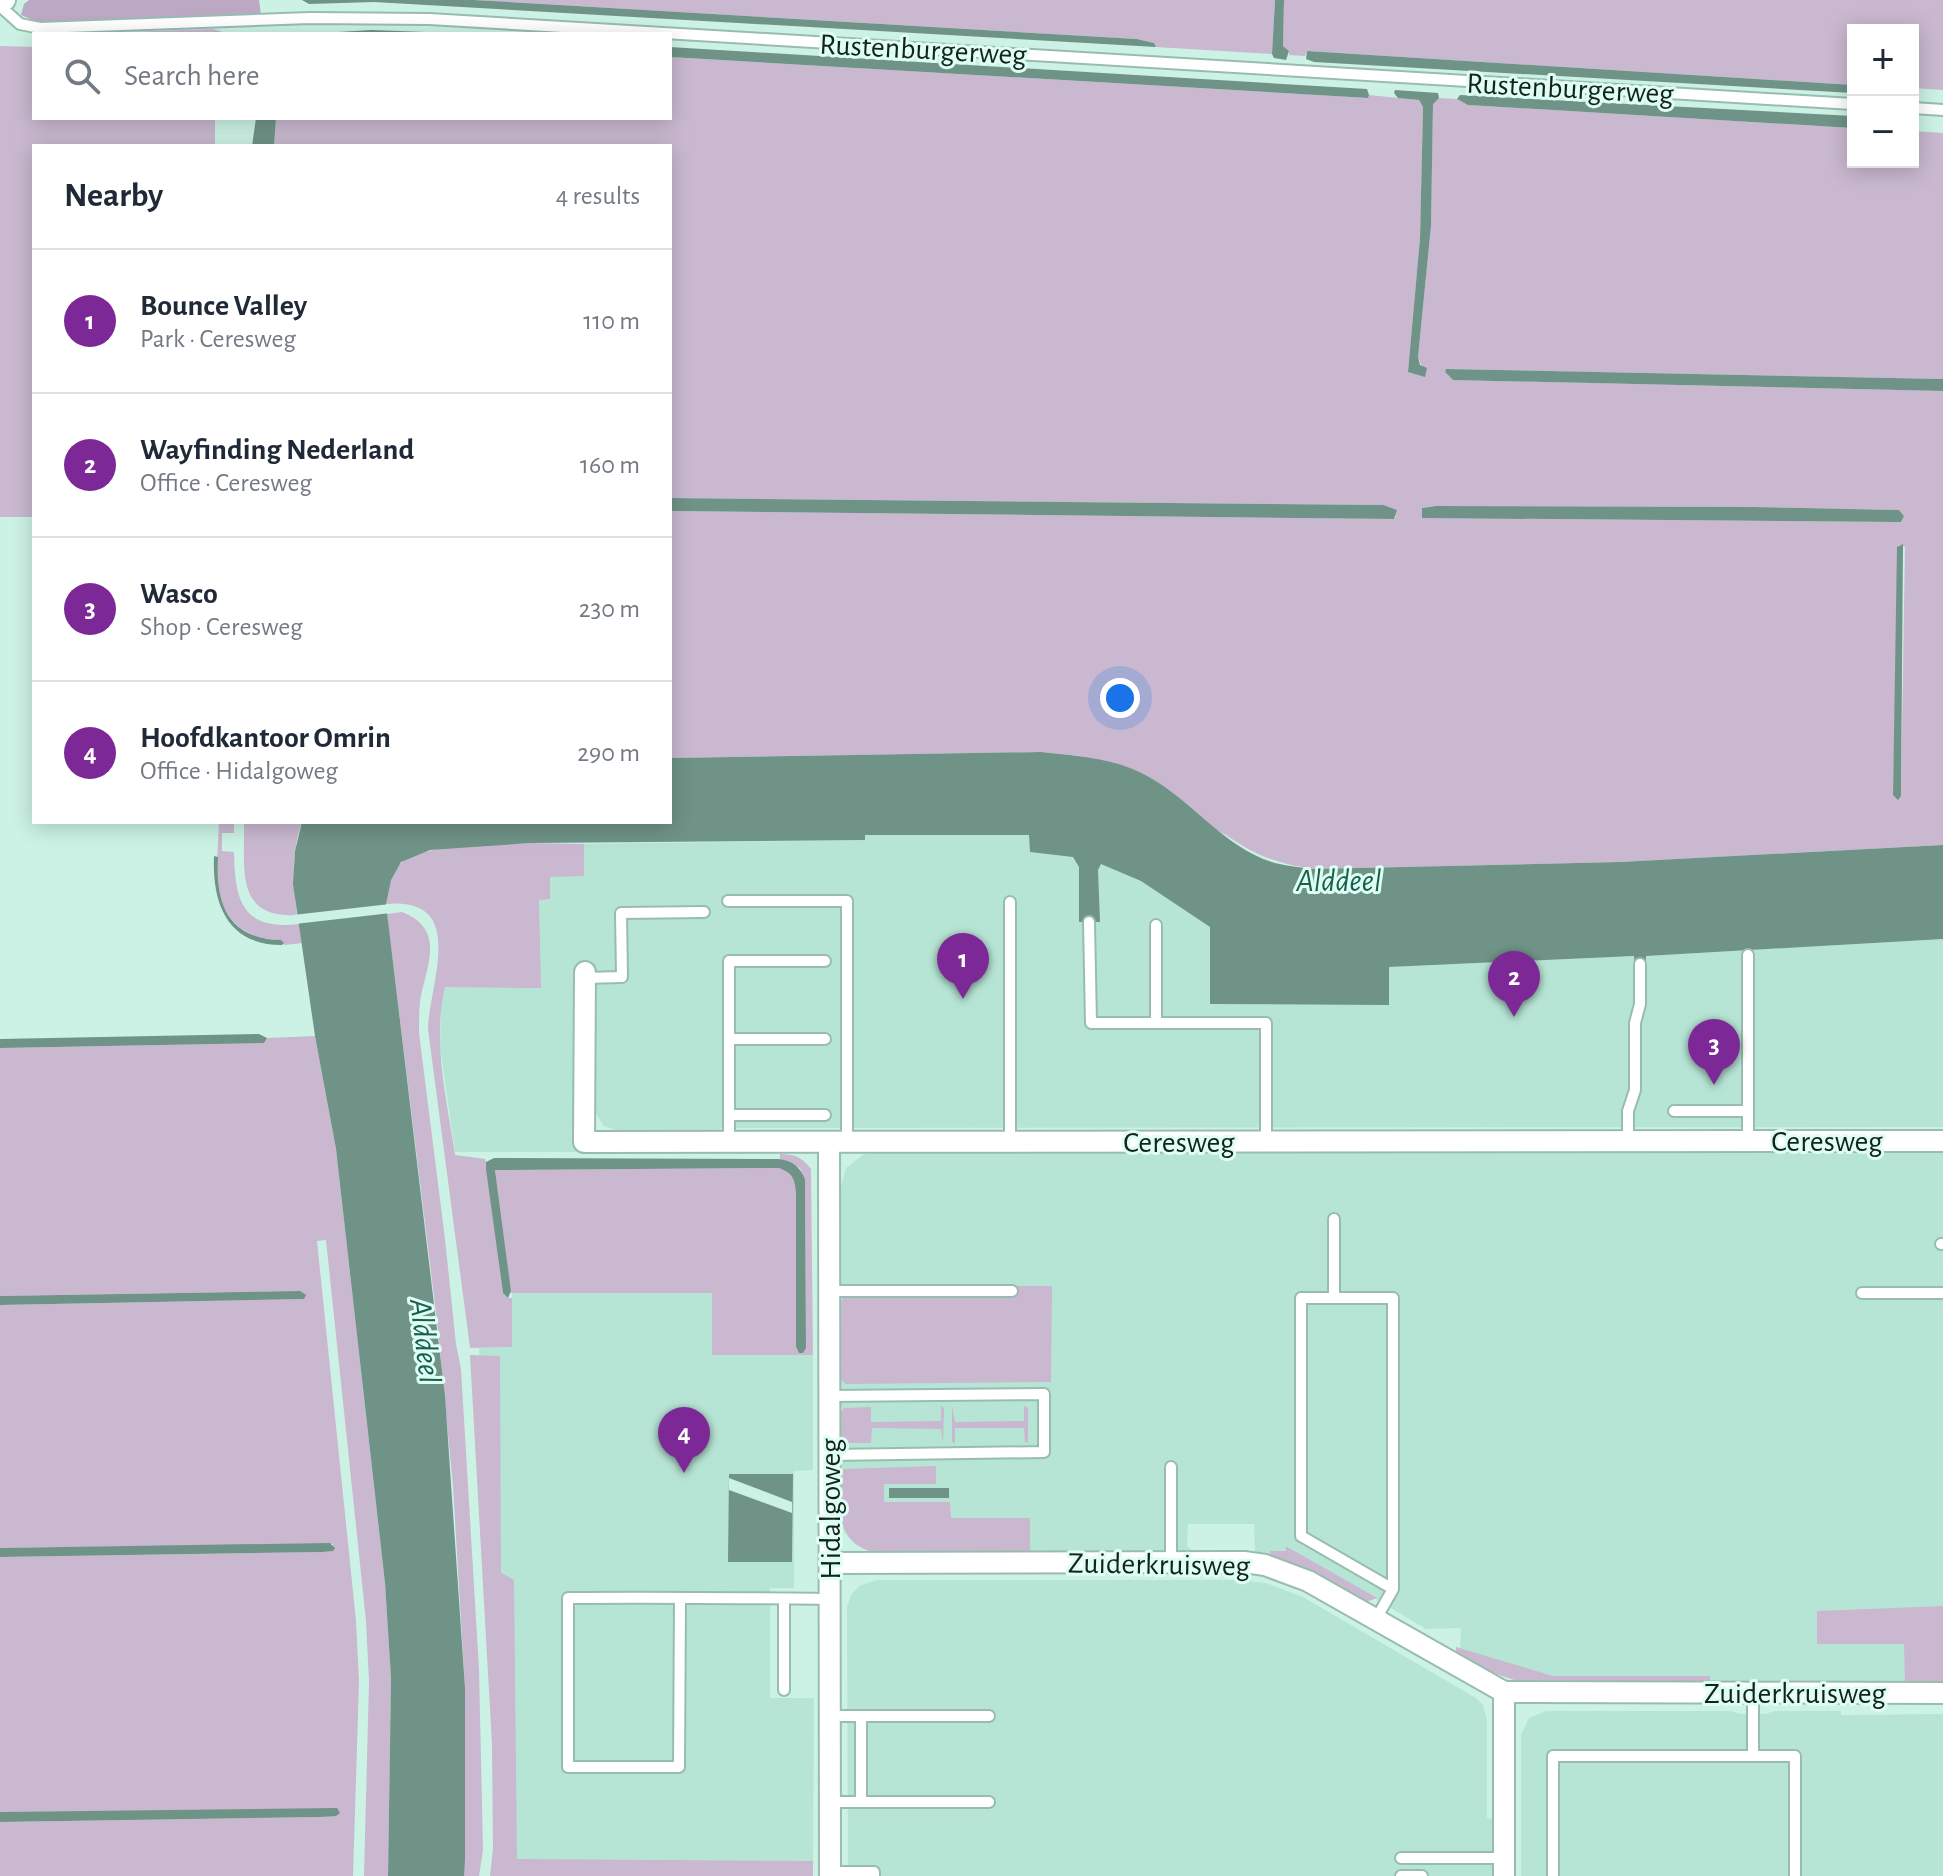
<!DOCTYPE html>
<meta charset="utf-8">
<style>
body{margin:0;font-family:"Alegreya Sans",sans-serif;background:#f2f2f3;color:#1f2937}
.controls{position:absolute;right:24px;top:24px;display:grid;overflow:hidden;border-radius:0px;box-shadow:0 4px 20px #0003}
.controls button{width:72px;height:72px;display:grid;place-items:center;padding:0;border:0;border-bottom:2px solid #e0e1e3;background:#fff;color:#1f2937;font:40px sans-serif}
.you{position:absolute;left:1120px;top:698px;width:28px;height:28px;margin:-20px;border:6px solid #fff;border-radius:50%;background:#1a73e8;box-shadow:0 0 0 12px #1a73e833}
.badge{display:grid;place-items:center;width:52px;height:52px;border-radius:50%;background:#7c2897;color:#fff;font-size:26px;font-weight:700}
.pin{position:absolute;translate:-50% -66px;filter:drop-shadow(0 2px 4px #0008)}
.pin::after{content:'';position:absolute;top:42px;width:28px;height:24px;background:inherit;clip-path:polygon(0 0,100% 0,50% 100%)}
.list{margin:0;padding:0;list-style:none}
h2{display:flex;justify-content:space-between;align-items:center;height:104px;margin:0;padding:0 32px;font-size:34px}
h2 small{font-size:26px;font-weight:400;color:#747a83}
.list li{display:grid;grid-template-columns:52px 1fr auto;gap:24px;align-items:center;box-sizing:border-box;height:144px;padding:0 32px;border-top:2px solid #e0e1e3}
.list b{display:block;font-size:30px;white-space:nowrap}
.list p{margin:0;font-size:26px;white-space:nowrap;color:#747a83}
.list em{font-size:26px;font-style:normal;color:#747a83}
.icon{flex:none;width:44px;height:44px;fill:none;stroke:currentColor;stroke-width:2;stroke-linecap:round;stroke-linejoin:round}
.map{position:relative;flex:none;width:1943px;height:1876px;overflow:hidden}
.search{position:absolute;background:#fff;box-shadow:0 4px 20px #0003;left:32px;top:32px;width:640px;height:88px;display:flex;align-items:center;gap:20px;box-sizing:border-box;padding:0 28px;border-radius:0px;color:#747a83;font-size:30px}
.panel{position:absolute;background:#fff;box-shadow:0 4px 20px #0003;left:32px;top:144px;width:640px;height:680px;border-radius:0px}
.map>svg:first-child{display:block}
.built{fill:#b7e5d5}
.green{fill:#c9b8cf;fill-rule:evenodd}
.forest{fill:#bca8c3}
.water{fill:#6f9387}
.pier{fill:#ccf2e5}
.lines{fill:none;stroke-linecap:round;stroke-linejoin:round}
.lane-casing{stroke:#98bdb0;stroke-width:14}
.street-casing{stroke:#98bdb0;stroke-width:24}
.lane{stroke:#fff;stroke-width:10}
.street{stroke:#fff;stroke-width:20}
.labels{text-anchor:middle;stroke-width:6;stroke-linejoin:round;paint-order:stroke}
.street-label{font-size:30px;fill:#14221e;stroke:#dffef3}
.water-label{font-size:32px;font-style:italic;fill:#1a5f4e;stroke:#dffef3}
</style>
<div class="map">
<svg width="1943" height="1876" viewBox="0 0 1943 1876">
<rect width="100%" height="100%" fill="#ccf2e5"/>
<path class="built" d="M864,835H1030V852L1073,856L1079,867L1098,870L1101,863L1141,881L1210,927L1211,1004H1388V967L1635,956V964L1645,956L1943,939V1127L721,1128L720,1132H622L604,1126L593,1109L594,967L585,966L577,967V1152H455L440,1047L441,1005L448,948L584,844L865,840Z
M1943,1151V1682H1710L1709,1676H1553L1466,1652L1460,1648L1461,1628L1426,1629L1287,1546L1286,1551H1271V1555L1255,1553L1254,1524H1188L1187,1546L1193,1552H874L855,1544L844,1532L841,1518V1186L846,1168L864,1154L880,1152Z
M512,1293H712V1355H813V1470L794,1471V1588H770V1698H814L813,1876H501L479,1348L512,1347Z
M877,1580H1240L1266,1583L1303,1597L1476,1698L1483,1705L1487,1720V1818L1494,1819L1492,1876H848L847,1607L851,1595L859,1586Z
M1546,1711H1731L1740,1714H1765L1775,1711H1841V1715L1943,1714V1876H1521V1735L1529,1718Z"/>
<path class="green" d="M474,0H1275L1272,54L1156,47L1154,43L1137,39Z
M1284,0H1943V90L1913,88V30H1853V85L1307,51L1305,56L1289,55V51L1283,46Z
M213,29L229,34H49H65Z
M0,46L34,47V118H215V146H34V517H0Z
M670,57L1368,98L1369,95L1419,100L1423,107L1420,238L1408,372L1422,367L1418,357L1431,226L1433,103L1439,98L1457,99L1468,105L1853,128V162H1913V131L1943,133V379L1446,369L1445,372L1453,380L1943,391V845L1620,862L1312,869C1276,863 1256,856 1226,835L1081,756L1041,752L670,758V511L1394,519L1396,516L1383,505L670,498V146H274L276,118H670ZM1436,506L1751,507L1899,510L1904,516L1901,522H1895L1424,518L1422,508ZM1899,545L1905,547L1901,796L1898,799L1893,795Z
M219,822H234V833H222V851L234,852C235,899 241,931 299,924L302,943L285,945C278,937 261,940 251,934C207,913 218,862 219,822Z
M244,822H302C291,853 293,883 297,915C234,919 245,868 244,822Z
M530,843L584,844V876L550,877V899L539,900L541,988L445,987C432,1042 447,1100 455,1155L485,1159L486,1162L503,1293L508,1298H512V1347L470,1348L428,1029C429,984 469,896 386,904C386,891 391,873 401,863C420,843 501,845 530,843Z
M402,912C447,930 426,966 420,1001C419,1012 419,1023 419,1033L445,1239L456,1344L461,1369L479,1669L483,1850L479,1876H464L465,1688L453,1486L437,1321L387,914Z
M315,1036L336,1149L385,1583L391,1677L388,1876H364L369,1682L366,1621L326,1240L317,1241L356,1621L359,1682L353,1876H0V1822L320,1817L339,1810L0,1812V1557L323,1552L333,1551V1544L0,1548V1305L304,1299L300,1291L0,1296V1048L264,1043L267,1038Z
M780,1154C794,1154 802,1157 811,1169L813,1355H712V1293H511L495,1170L779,1168L788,1171L796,1181V1347L799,1353H803L806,1347L805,1179L800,1168L780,1159Z
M1016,1286H1052L1051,1382L846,1384L841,1380V1303L843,1298L1015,1296Z
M470,1355L500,1356L501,1573L514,1580L517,1859L813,1861V1876H490L493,1849L492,1744Z
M941,1406L944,1408L943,1443L941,1429L872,1428L871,1443H847L841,1438V1412L844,1408L871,1407V1422L941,1421Z
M1024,1406L1028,1408V1442L1025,1443L1024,1428H955V1443L952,1442V1406L955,1422L1024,1421Z
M936,1466V1484H884V1502H950L951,1518H1030V1552H874C836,1545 835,1500 842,1469Z
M1286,1546L1377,1598L1366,1602L1308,1569L1271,1555L1270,1551H1286Z
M1943,1606V1682H1905L1904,1644H1817V1611Z
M1456,1647L1553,1676H1710V1682L1514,1680L1491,1672L1456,1654Z"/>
<path class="forest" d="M29,0H259L261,15L78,23L37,22L21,15L24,4Z"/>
<path class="water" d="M302,0H474L1137,39L1154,43L1156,47L374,2L309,4Z
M1275,0H1284L1283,46L1289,51L1286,60L1274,58L1272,54Z
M371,30L479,34H306Z
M670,47L1367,89L1369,95L1368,98L670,57Z
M1307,51L1853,85V93L1314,62L1306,59Z
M1395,90L1438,93L1439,98L1433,104L1431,226L1418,357L1420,365L1427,368L1425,377L1408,372L1420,238L1423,107L1419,100L1398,98L1394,93Z
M1460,95L1853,116V128L1468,105L1457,99Z
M256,118H276L274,146H252Z
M1446,369L1943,379V391L1453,380L1445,372Z
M670,498L1383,505L1397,510L1394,519L670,511Z
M1436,506L1751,507L1899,510L1904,516L1901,522H1895L1422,518V508Z
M1903,544L1901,796L1898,800L1893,795L1897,547Z
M1041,752C1077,756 1117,758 1149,777C1192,801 1226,849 1275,863C1287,866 1300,867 1312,869L1620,862L1943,845V939L1646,956V964L1635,965L1634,956L1389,967V1005L1210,1004V927L1141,881L1101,864L1098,870L1100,922H1079V867L1073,857L1030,852L1029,835H865V840L530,843L430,850L401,862L391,880L386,904L445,1396L465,1688V1860L464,1876H388L391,1678L385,1583L336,1149L315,1036L293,884L295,851L302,822H670V758Z
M214,856L218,857C215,903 228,939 281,940L284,943L282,945C227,945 212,903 214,856Z
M259,1034L267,1038L264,1043L0,1048V1039Z
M494,1158L779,1159C793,1161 800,1167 805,1179L806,1348L803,1353H799L796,1347V1193C795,1179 793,1173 779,1168L495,1170L511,1291L508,1298L503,1293L486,1169V1162Z
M300,1291L306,1295L304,1299L0,1305V1296Z
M729,1474H793L792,1562H728Z
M889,1488H949V1498H889Z
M330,1543L335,1548L333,1551L323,1552L0,1557V1548Z
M337,1808L340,1813L336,1816L320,1817L0,1822V1812Z"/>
<path class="pier" d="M390,904L391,913L295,924L293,915Z
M729,1478L792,1502V1513L729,1490Z"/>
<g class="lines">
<defs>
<path id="lane" d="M0,6L20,24L40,28L310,18L429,19L1853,104
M1913,108L1943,110
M728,901H847V1142
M1010,902V1142
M1089,922L1091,1023H1266V1142
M1156,925V1022
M585,978L622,977L621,913L704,912
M729,1039H825
M1674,1111H1748
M729,1115H825
M1628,1141V1111L1635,1090V1023L1640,1004V964
M1748,1141V955
M729,1142V961H825
M1334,1219V1298H1301V1536L1393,1589
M1941,1244H1943
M830,1291H1012
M1862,1293H1943
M1334,1298H1393V1589L1376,1619
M830,1396L1044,1394V1452L830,1455
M1171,1467V1563
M680,1598L679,1767H568V1598C655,1597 743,1598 830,1599
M784,1690V1599
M1753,1693V1756
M830,1716H989
M861,1716V1802
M830,1802H989
M1401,1858H1504
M830,1872H874V1876
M1401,1876H1422
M1553,1876V1756H1795V1876"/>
<path id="street" d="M0,2L5,0
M585,972L584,1142L1943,1141
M829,1142L830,1876
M830,1563L1244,1562L1265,1565L1308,1581L1504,1692L1943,1693
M1504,1876V1692"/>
</defs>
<use href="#lane" class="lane-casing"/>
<use href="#street" class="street-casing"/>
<use href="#lane" class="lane"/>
<use href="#street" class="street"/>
</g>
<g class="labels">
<g class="street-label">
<text transform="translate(923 49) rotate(3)" y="10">Rustenburgerweg</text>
<text transform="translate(1570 88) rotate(3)" y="10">Rustenburgerweg</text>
<text x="1827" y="1151">Ceresweg</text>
<text x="1179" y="1152">Ceresweg</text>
<text transform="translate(830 1509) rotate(-90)" y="10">Hidalgoweg</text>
<text transform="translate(1159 1564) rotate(1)" y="10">Zuiderkruisweg</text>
<text x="1795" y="1703">Zuiderkruisweg</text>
</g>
<g class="water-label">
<text x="1339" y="891">Alddeel</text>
<text transform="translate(426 1341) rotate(83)" y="11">Alddeel</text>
</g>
</g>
</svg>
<div class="controls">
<button>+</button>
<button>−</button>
</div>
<div class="you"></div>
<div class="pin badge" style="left:963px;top:999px">1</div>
<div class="pin badge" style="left:1514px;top:1017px">2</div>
<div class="pin badge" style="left:1714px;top:1085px">3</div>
<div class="pin badge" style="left:684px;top:1473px">4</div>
<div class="search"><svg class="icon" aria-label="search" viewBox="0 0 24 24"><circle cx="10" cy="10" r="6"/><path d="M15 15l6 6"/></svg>Search here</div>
<section class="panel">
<h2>Nearby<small>4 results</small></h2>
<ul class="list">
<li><span class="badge">1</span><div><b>Bounce Valley</b><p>Park · Ceresweg</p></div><em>110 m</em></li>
<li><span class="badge">2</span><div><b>Wayfinding Nederland</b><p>Office · Ceresweg</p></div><em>160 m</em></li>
<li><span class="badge">3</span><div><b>Wasco</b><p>Shop · Ceresweg</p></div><em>230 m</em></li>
<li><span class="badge">4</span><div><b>Hoofdkantoor Omrin</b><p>Office · Hidalgoweg</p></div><em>290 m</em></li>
</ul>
</section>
</div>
